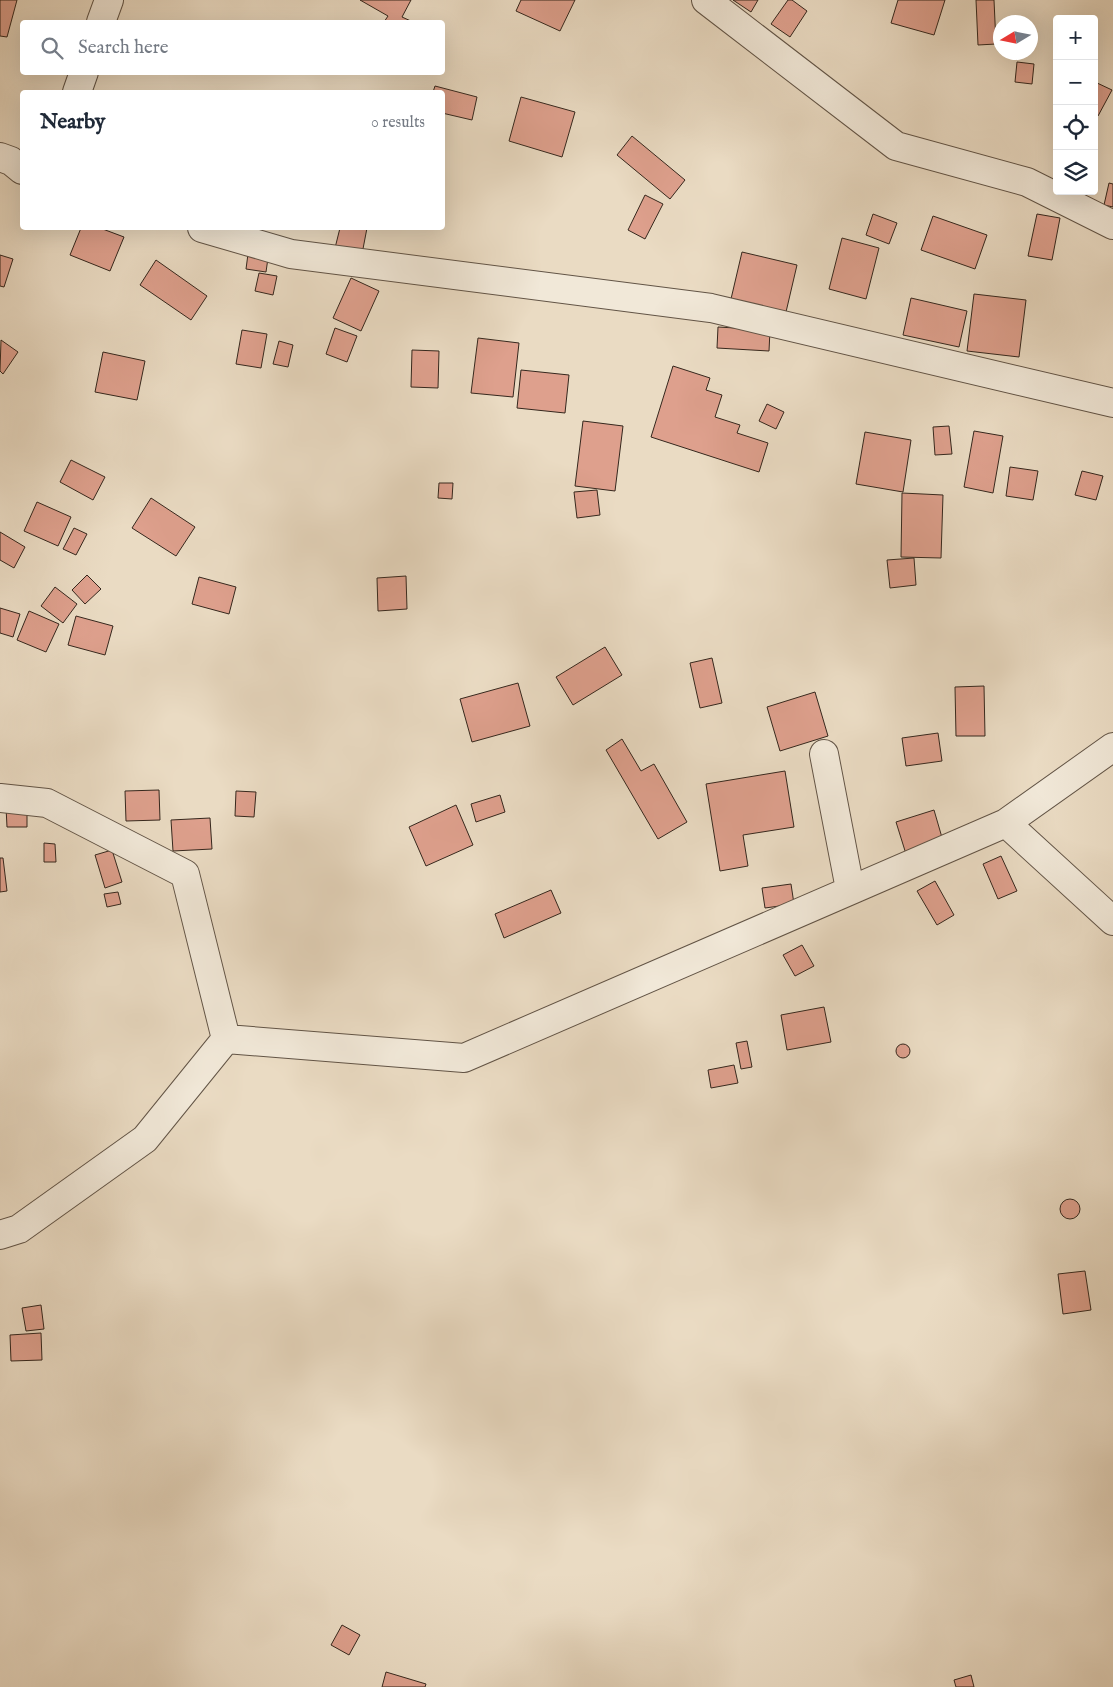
<!DOCTYPE html>
<meta charset="utf-8">
<style>
body{margin:0;font-family:"IM FELL English",serif;background:#f2f2f3;color:#1f2937}
.controls{position:absolute;right:15px;top:15px;display:grid;overflow:hidden;border-radius:5px;box-shadow:0 5px 20px #0002}
.controls button{width:45px;height:45px;display:grid;place-items:center;padding:0;border:0;border-bottom:1px solid #e0e1e3;background:#fff;color:#1f2937;font:25px sans-serif}
.compass{position:absolute;left:993px;top:15px;width:45px;height:45px;border-radius:50%;background:#fff;box-shadow:0 5px 20px #0002;rotate:260deg}
.list{margin:0;padding:0;list-style:none}
h2{display:flex;justify-content:space-between;align-items:center;height:65px;margin:0;padding:0 20px;font-size:21px}
h2 small{font-size:16px;font-weight:400;color:#747a83}
.icon{flex:none;width:28px;height:28px;fill:none;stroke:currentColor;stroke-width:2;stroke-linecap:round;stroke-linejoin:round}
.map{position:relative;flex:none;width:1113px;height:1687px;overflow:hidden}
.search{position:absolute;background:#fff;box-shadow:0 5px 20px #0002;left:20px;top:20px;width:425px;height:55px;display:flex;align-items:center;gap:12px;box-sizing:border-box;padding:0 18px;border-radius:5px;color:#747a83;font-size:19px}
.panel{position:absolute;background:#fff;box-shadow:0 5px 20px #0002;left:20px;top:90px;width:425px;height:140px;border-radius:5px}
.map>svg:first-child{display:block}
.building{fill:#dea08d;stroke:#35271d}
.lines{fill:none;stroke-linecap:round;stroke-linejoin:round}
.minor-casing{stroke:#625446;stroke-width:30}
.minor{stroke:#f1e8d8;stroke-width:28}
</style>
<div class="map">
<svg width="1113" height="1687" viewBox="0 0 1113 1687">
<rect width="100%" height="100%" fill="#eadbc3"/>
<filter id="stains"><feTurbulence type="fractalNoise" baseFrequency=".004" numOctaves="4"/><feColorMatrix values="0 0 0 0 .2 0 0 0 0 .09 0 0 0 0 .02 0 0 0 .5 -.17"/></filter>
<radialGradient id="worn" r=".72"><stop offset=".6" stop-color="#630" stop-opacity="0"/><stop offset="1" stop-color="#630" stop-opacity=".3"/></radialGradient>
<path class="building" d="M0,0H17L7,37L0,36Z
M360,0H411L402,17L413,22H384L388,16Z
M521,0H575L560,31L516,11Z
M733,0H758L751,12Z
M788,0H792L807,11L790,37L771,24Z
M898,0H945L934,35L891,23Z
M976,0H994L996,44L978,45Z
M1017,62L1034,64L1032,84L1015,82Z
M1095,82L1112,90L1098,116L1094,114Z
M435,86L477,97L472,120L442,113V92H433Z
M521,97L575,112L562,157L509,141Z
M632,136L685,180L670,199L617,155Z
M1109,183L1113,184V207L1104,205Z
M645,195L663,204L645,239L628,230Z
M873,214L897,223L889,244L866,235Z
M1037,214L1060,218L1052,260L1028,256Z
M933,216L987,235L975,269L921,250Z
M81,228H100L124,237L110,271L70,255Z
M340,228H367L362,254L335,248Z
M842,238L879,248L866,299L829,289Z
M742,252L797,265L786,312L731,299Z
M248,254L268,258L266,272L246,269Z
M0,255L13,259L4,287L0,286Z
M156,260L207,296L191,320L140,285Z
M259,273L277,276L273,295L255,291Z
M351,278L379,291L361,331L333,318Z
M974,294L1026,300L1019,357L967,351Z
M911,298L967,311L959,347L903,335Z
M718,327L770,330L769,351L717,348Z
M335,328L357,336L347,362L326,354Z
M242,330L267,334L261,368L236,364Z
M478,338L519,343L513,397L471,393Z
M1,340L18,352L3,374L0,371Z
M279,341L293,345L288,367L273,364Z
M412,350L439,351L438,388L411,387Z
M103,352L145,361L137,400L95,392Z
M673,366L710,378L706,390L722,395L715,417L740,425L737,433L768,443L759,472L651,437Z
M521,370L569,375L565,413L517,408Z
M767,404L784,412L776,429L759,421Z
M583,421L623,426L615,491L575,486Z
M949,426L952,454L935,455L933,427Z
M974,431L1003,436L993,493L964,487Z
M865,432L911,440L903,492L856,484Z
M71,460L105,477L93,500L60,482Z
M1010,467L1038,471L1033,500L1006,496Z
M1082,471L1103,476L1096,500L1075,495Z
M439,483H453L452,499L438,498Z
M597,490L600,515L577,518L574,492Z
M902,493L943,495L941,558L901,557Z
M151,498L195,527L176,556L132,528Z
M37,502L71,517L58,546L24,531Z
M74,528L87,534L76,555L63,549Z
M0,532L25,547L14,568L0,560Z
M914,558L916,585L890,588L887,560Z
M87,575L101,589L85,604L72,590Z
M406,576L407,609L378,611L377,578Z
M199,577L236,587L229,614L192,604Z
M55,587L77,604L63,623L41,606Z
M0,608L20,614L13,637L0,633Z
M29,611L59,624L46,652L17,640Z
M76,616L113,626L105,655L68,645Z
M605,647L622,675L573,705L556,677Z
M712,658L722,703L700,708L690,663Z
M518,683L530,726L472,742L460,699Z
M984,686L985,736H956L955,687Z
M815,692L828,736L780,751L767,707Z
M938,733L942,761L906,766L902,738Z
M622,739L641,771L654,764L687,822L658,839L606,750Z
M785,771L794,827L743,835L748,866L720,871L706,784Z
M159,790L160,820L126,821L125,791Z
M236,791L256,792L254,817L235,816Z
M500,795L505,812L476,822L471,804Z
M456,805L473,845L426,866L409,827Z
M6,807H27V827H7Z
M934,810L943,841L906,854L896,822Z
M210,818L212,849L173,851L171,820Z
M44,843L55,844L56,862H44Z
M112,850L122,882L105,888L95,855Z
M1001,856L1017,891L998,899L983,864Z
M0,858H3L7,891L0,892Z
M935,881L954,915L937,925L917,891Z
M791,884L794,904L765,908L762,888Z
M551,890L561,913L504,938L495,914Z
M118,892L121,904L107,907L104,894Z
M802,945L814,966L795,976L783,955Z
M824,1007L831,1042L787,1050L781,1015Z
M747,1041L752,1067L741,1069L736,1043Z
M896 1051a7 7 0 1 1 14 0a7 7 0 1 1-14 0Z
M734,1065L738,1083L711,1088L708,1070Z
M1060 1209a10 10 0 1 1 20 0a10 10 0 1 1-20 0Z
M1085,1271L1091,1310L1063,1314L1058,1274Z
M41,1305L44,1329L26,1331L22,1308Z
M41,1333L42,1360L11,1361L10,1335Z
M342,1625L360,1635L349,1655L331,1645Z
M386,1672L426,1684L425,1687H382Z
M971,1675L974,1687H956L954,1680Z"/>
<g class="lines">
<defs>
<path id="minor" d="M706,0L896,146L1027,182L1113,225
M101,22L109,0
M77,92L84,72
M0,157L11,161L22,170
M202,228L291,254L711,308L1113,403
M824,754L850,889
M0,798L47,803L185,874L226,1039L145,1139L19,1229L0,1235
M1006,823L1113,921
M226,1039L464,1058L1006,823L1113,747"/>
</defs>
<use href="#minor" class="minor-casing"/>
<use href="#minor" class="minor"/>
</g>
<rect width="100%" height="100%" filter="url(#stains)"/>
<rect width="100%" height="100%" fill="url(#worn)"/>
</svg>
<div class="controls">
<button>+</button>
<button>−</button>
<button><svg class="icon" aria-label="locate" viewBox="0 0 24 24"><circle cx="12" cy="12" r="6"/><path d="M12 2v4M12 18v4M2 12h4M18 12h4"/></svg></button>
<button><svg class="icon" aria-label="layers" viewBox="0 0 24 24"><path d="M12 4l9 5-9 5-9-5zM3 14l9 5 9-5"/></svg></button>
</div>
<svg class="compass" viewBox="-18 -18 36 36"><path d="M0-13l5 13h-10z" fill="#e53935"/><path d="M0 13l5-13h-10z" fill="#747a83"/></svg>
<div class="search"><svg class="icon" aria-label="search" viewBox="0 0 24 24"><circle cx="10" cy="10" r="6"/><path d="M15 15l6 6"/></svg>Search here</div>
<section class="panel">
<h2>Nearby<small>0 results</small></h2>
<ul class="list">
</ul>
</section>
</div>
